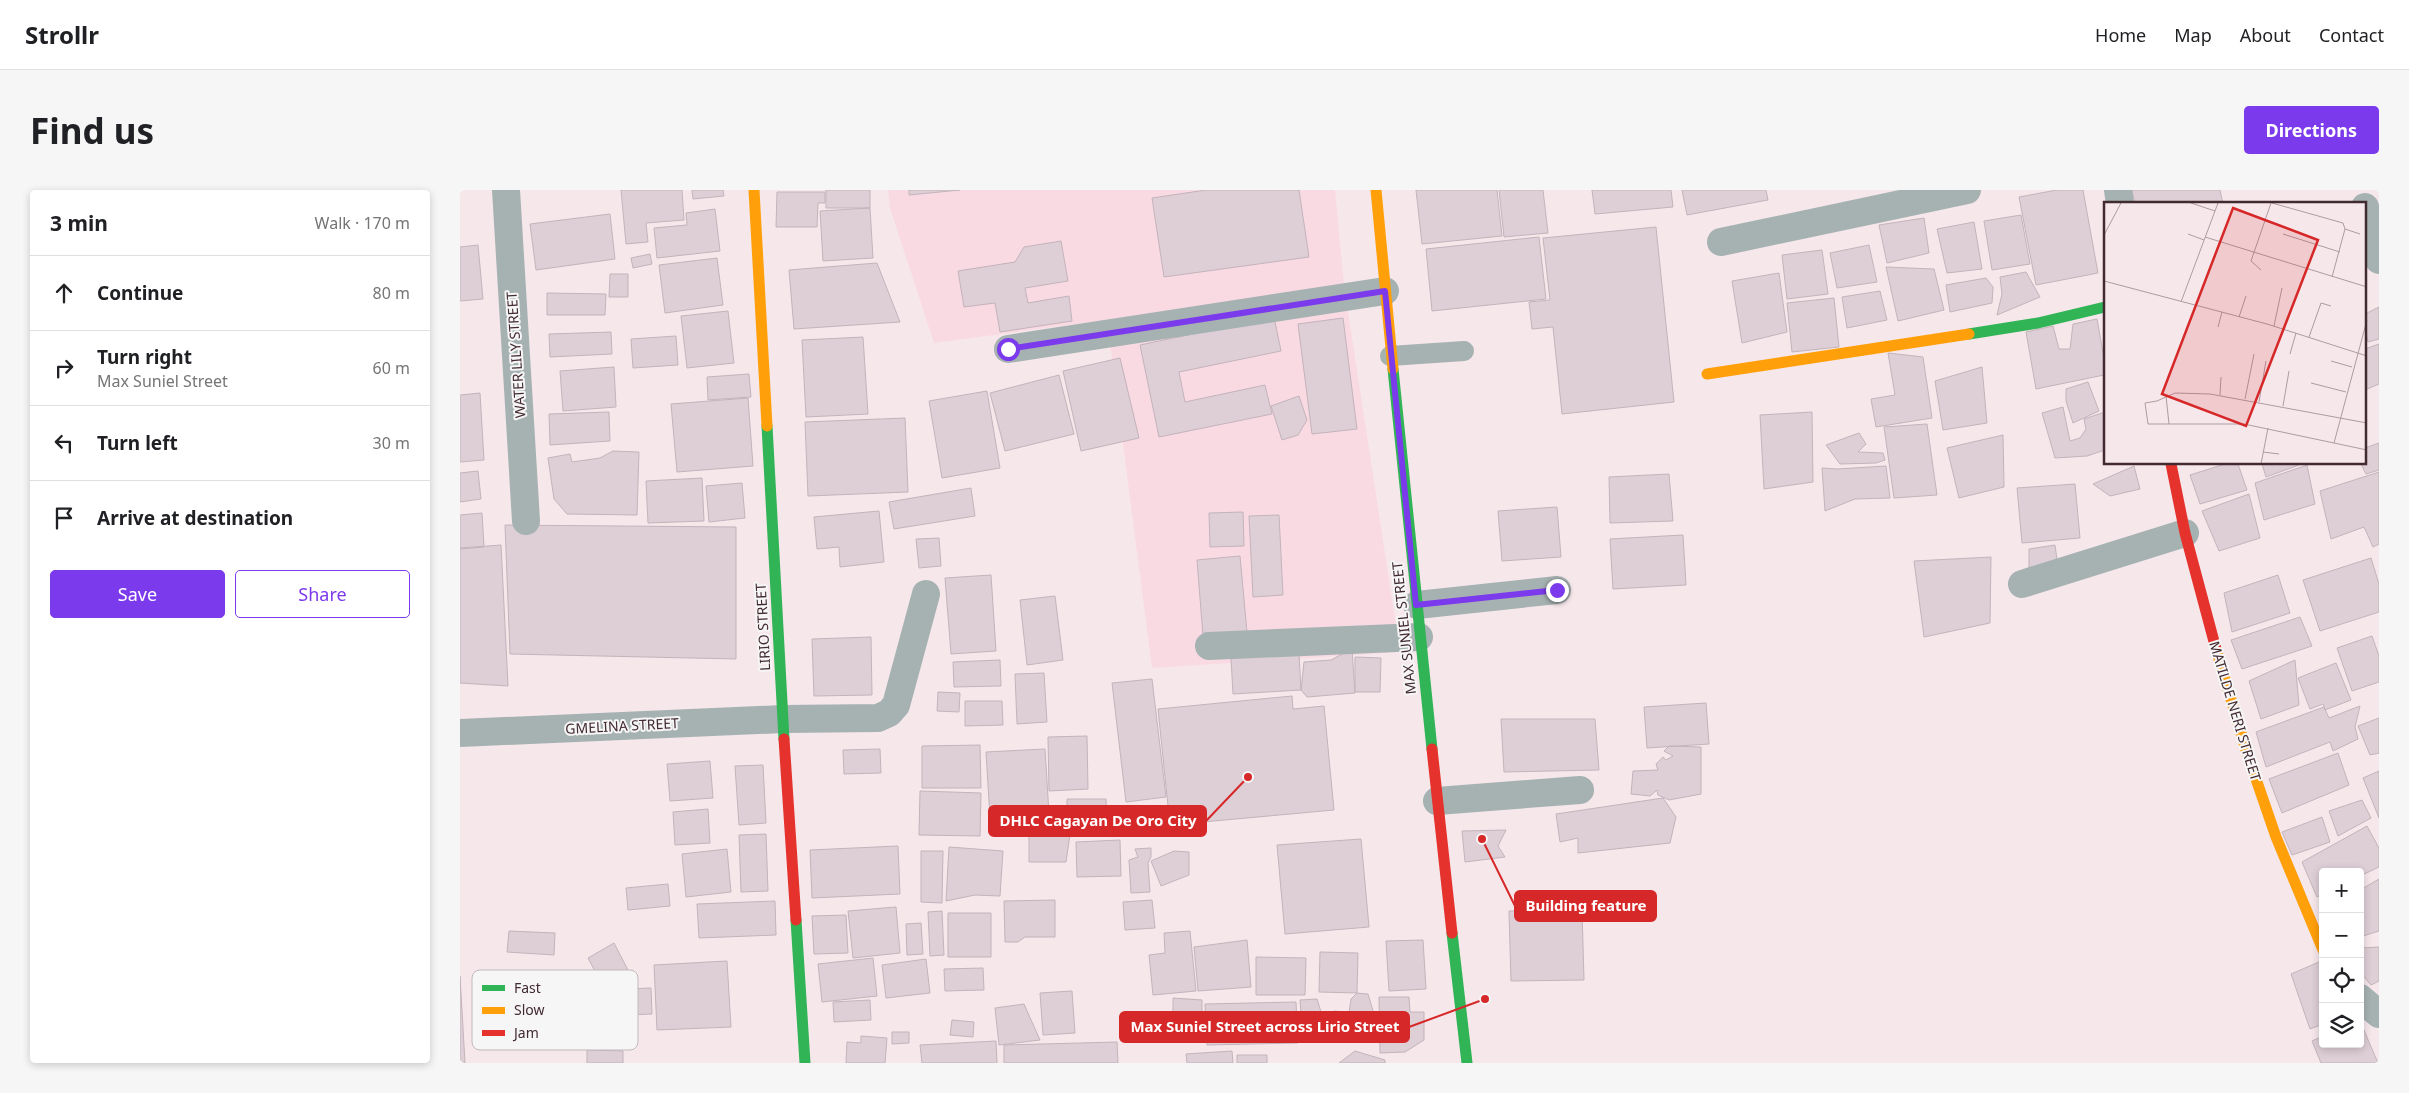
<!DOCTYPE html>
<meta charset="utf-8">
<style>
body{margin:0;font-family:"Noto Sans",sans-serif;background:#f6f6f6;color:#202124}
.controls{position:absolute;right:15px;bottom:15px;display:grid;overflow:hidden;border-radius:5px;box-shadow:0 2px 8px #0003}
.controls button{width:45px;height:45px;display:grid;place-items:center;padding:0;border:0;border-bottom:1px solid #e0e0e0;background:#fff;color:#202124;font:25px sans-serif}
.stop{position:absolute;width:15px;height:15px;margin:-11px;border:4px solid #7c3aed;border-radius:50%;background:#fff}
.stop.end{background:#7c3aed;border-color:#fff;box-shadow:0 1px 5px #0008}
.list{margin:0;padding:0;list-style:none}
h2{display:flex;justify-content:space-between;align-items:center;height:65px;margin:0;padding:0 20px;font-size:21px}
h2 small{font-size:16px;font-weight:400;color:#757577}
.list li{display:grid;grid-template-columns:32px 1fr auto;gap:15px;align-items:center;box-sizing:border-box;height:75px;padding:0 20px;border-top:1px solid #e0e0e0}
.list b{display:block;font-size:19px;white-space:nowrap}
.list p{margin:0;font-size:16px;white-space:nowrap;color:#757577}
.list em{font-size:16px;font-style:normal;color:#757577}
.actions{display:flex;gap:10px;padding:15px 20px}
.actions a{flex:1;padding:11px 0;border:1px solid #7c3aed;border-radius:5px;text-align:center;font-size:18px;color:#7c3aed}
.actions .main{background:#7c3aed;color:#fff}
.icon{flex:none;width:28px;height:28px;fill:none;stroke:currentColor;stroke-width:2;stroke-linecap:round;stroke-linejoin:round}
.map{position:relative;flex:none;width:1919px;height:873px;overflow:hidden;border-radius:5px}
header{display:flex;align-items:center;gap:30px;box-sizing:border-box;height:70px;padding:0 25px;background:#fff;border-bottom:1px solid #e0e0e0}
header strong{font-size:24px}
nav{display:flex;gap:28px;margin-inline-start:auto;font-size:18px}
.intro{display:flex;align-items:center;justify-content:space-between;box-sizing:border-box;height:120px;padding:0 30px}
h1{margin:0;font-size:35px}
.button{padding:12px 22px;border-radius:5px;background:#7c3aed;color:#fff;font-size:18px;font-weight:700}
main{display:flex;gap:30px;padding:0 30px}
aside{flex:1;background:#fff;border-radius:5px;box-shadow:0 2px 8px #0003}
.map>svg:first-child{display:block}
.built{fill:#f9dae3}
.building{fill:#deced6;stroke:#c3b3bb}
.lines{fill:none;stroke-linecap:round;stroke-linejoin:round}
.lane{stroke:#a6b2b1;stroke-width:20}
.street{stroke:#a6b2b1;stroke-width:28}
.fast{stroke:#30b455;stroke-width:11}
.slow{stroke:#ff9f0a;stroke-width:11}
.jam{stroke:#e5322d;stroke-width:11}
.route{stroke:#7c3aed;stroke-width:6}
.labels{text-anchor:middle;stroke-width:4;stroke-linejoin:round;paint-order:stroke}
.street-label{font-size:14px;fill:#422a31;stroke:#f6f6f6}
.inset-road{fill:none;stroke:#ae9ba1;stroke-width:1}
.view{fill:#d62828;fill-opacity:0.15;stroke:#d62828;stroke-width:2.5}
.inset-edge{fill:none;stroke:#422a31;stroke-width:2.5}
.key{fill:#f6f6f6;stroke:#c0b9bb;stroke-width:1}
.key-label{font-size:14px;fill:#422a31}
.leader{fill:none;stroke:#d62828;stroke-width:2}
.callout-dot{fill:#d62828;stroke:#f6f6f6;stroke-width:2}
.callout{fill:#d62828;stroke:#d62828;stroke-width:2}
.callout-label{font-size:15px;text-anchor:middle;font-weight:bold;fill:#fff}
</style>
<header>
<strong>Strollr</strong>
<nav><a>Home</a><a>Map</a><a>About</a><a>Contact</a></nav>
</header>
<div class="intro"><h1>Find us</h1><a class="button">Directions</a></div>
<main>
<aside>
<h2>3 min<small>Walk · 170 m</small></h2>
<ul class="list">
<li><svg class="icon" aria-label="ahead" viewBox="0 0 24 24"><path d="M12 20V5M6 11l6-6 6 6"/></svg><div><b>Continue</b></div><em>80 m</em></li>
<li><svg class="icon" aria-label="right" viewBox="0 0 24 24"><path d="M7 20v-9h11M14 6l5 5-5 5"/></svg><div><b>Turn right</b><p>Max Suniel Street</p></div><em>60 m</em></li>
<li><svg class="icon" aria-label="left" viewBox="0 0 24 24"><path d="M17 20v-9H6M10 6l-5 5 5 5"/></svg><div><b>Turn left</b></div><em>30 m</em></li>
<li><svg class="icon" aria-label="arrive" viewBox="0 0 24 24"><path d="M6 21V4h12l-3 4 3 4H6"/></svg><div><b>Arrive at destination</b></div></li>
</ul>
<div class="actions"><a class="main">Save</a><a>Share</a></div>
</aside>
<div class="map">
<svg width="1919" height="873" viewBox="0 0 1919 873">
<rect width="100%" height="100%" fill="#f6e7eb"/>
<path class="built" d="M428,0H875L884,95L940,462L692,478L647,130L474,153L430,18Z"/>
<path class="building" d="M161,0H222L224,30L186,33L188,52L166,54Z
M232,0H263L264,6L233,9Z
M366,0H410V18H366Z
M449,0H500L449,5Z
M746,0H839L849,67L704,87L692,8Z
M956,0H1037L1042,46L962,54Z
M1039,0H1083L1088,43L1044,47Z
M1132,0H1211L1213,17L1135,24Z
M1222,0H1306L1308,10L1227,25Z
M1597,0H1623L1638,83L1576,95L1559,7Z
M1672,0H1760L1763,14H1675Z
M317,2H365V13H358L357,37H316Z
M410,18L413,68L363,71L360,21Z
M255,19L260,61L197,68L194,38L227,35L226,23Z
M150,24L155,69L76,80L70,34Z
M1561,25L1570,74L1532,80L1524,31Z
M1464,28L1469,63L1427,73L1419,35Z
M1514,32L1522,79L1487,83L1477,39Z
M1196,37L1214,212L1102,224L1093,137L1072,139L1069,112L1090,110L1083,48Z
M1079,47L1086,109L972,121L966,59Z
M601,51L608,91L565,98L568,113L609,106L612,131L540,142L535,113L504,117L498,81L555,72L564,57Z
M18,55L23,109L0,111V57Z
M1409,55L1417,92L1377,98L1370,63Z
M1362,60L1368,104L1327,109L1322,65Z
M190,64L192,74L173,78L171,68Z
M257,68L263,115L205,123L199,75Z
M417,73L440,132L334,139L329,80Z
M1426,77L1474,79L1484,120L1438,131Z
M1566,82L1580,107L1537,125L1542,104L1540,87Z
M1319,83L1327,142L1282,153L1272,91Z
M150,84H168V107H149Z
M1526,88L1533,97L1532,113L1490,122L1486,95Z
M1420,101L1427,130L1387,138L1382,107Z
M87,103L146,104L145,125H87Z
M1374,108L1379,157L1332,162L1327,113Z
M1919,117V149L1908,152L1905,139V124Z
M268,121L274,173L227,178L221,126Z
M814,127L821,161L719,182L725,212L805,195L812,224L699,247L680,155Z
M883,128L897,239L852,244L838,134Z
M1637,129L1645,174L1644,185L1576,199L1566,142L1593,136L1599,159H1610L1613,134Z
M151,142L152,164L90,167L89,144Z
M216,146L218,175L173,178L171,149Z
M403,147L408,224L346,227L342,150Z
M1919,154V194L1905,200V159Z
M1428,163L1463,167L1472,228L1416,237L1411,209L1435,205Z
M660,168L679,248L621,261L603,181Z
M154,177L156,217L103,221L100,181Z
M1522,177L1527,233L1483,240L1475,191Z
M289,184L291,207L248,210L247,187Z
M599,185L614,244L545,261L530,203Z
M1628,192L1639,221L1613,233L1606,211V199Z
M527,201L540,278L482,288L469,211Z
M20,203L24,270L0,272V205Z
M839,206L847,230L838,245L822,250L811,216Z
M288,208L293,276L217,282L211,214Z
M1603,217L1610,251L1620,248L1626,239L1624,229L1645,222V260L1627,266L1595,268L1582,223Z
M149,222L150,251L90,255L89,224Z
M1352,222L1353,292L1304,299L1300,225Z
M445,228L448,302L348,306L345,232Z
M1467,234L1477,305L1434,308L1424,237Z
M1399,243L1406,254L1398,262L1423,263L1425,270L1416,273L1380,274L1366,255Z
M1543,245L1544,297L1499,308L1487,258Z
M1919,253V280L1906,284L1901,274H1905V258Z
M153,261L179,262L177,325L107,324L94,309L88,268L110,264L112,272L140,268Z
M1765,274H1778L1787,300L1740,314L1730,285Z
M1802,274H1839V275L1806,287Z
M1847,275L1855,314L1804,330L1795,293Z
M1426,276L1430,308L1395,309L1365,321L1362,278L1377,279Z
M1674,276L1680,299L1650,306L1633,294Z
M18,281L21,309L0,312V283Z
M1919,282V354L1913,357L1904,337L1871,349L1860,301Z
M1209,284L1213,331L1150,333L1149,287Z
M242,288L244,331L188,333L186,291Z
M282,293L285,328L249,332L246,296Z
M1615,294L1620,348L1562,353L1557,298Z
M511,298L515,326L434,339L429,312Z
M1789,304L1800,348L1759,361L1742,321Z
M1097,317L1101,367L1042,371L1038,321Z
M419,321L424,372L380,377L379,357L357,359L354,327Z
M783,322L784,356L750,357L749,323Z
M22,323L24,357L0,359V325Z
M819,325L823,405L793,407L789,326Z
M45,335L276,337V469L50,464Z
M1223,345L1226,395L1153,399L1150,349Z
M479,348L481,376L459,378L456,349Z
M41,355L48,496L0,493V358Z
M1595,355L1598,377L1569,381V359Z
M780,366L787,442L743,446L737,370Z
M1531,367L1530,433L1464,447L1454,371Z
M1911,368L1919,394V422L1860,441L1843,390Z
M531,385L536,461L491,464L485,388Z
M1818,385L1830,423L1772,442L1764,403Z
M595,406L603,470L567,475L560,410Z
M1840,427L1852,456L1782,479L1771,450Z
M1912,446L1919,466V492L1892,501L1877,458Z
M411,447L412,505L354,506L352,449Z
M892,459L895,503L847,507L841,500L844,472L871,470Z
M839,464L841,500L773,504L771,468Z
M895,467L921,468L920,502H895Z
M540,470L541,496L494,497L493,472Z
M1835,470L1839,515L1801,529L1789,491Z
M1876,473L1891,510L1865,520L1863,514L1850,519L1838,488Z
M584,483L587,532L557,534L555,484Z
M692,489L706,607L666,612L652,493Z
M478,502L500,503L499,522L477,521Z
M832,506L833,519L864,516L874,620L710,635L698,519Z
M505,511H542L543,535L505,536Z
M1246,513L1249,554L1187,558L1184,517Z
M1900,516L1895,537L1898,549L1873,561L1870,552L1806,577L1796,542L1864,517L1869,528Z
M1919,528V563L1910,565L1898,536Z
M1041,529H1135L1139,580L1044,582Z
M627,546L628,599L589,601L588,547Z
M520,555L521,598H462V556Z
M1209,556L1241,557V604L1209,610L1198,605L1197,600L1190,606L1171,604L1173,581L1198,580L1196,574L1203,567L1206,570L1213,566L1204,561Z
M420,559L421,583L384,584L383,560Z
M585,559L590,640L531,644L526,562Z
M1878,563L1889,595L1822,623L1809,589Z
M250,571L253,608L210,611L207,574Z
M303,575L306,633L279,635L275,576Z
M1919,581V628L1903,588Z
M460,601L521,603L520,646L459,645Z
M1203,608L1216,627L1210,653L1118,663V648L1100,652L1096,624Z
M607,609H646L647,639L610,644L607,640Z
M1902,610L1911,628L1878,646L1869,621Z
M248,619L250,653L215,655L213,622Z
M1862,627L1870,652L1832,665L1822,642Z
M1907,636L1919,658V677L1900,686V682H1863V704L1857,707L1842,672Z
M1046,640L1038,656L1045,667L1005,672L1002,641Z
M569,642L610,644L606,672H569Z
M306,644L308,701L281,702L279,645Z
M901,649L909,737L825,744L817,655Z
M660,650L661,686L617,687L616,652Z
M438,656L440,704L352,708L350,660Z
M489,657L543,661L540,706L515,705L486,711Z
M691,658V667L688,673L690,702L671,703L669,670L678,667L675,659Z
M267,659L271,702L226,707L222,664Z
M461,661H483L482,713L461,712Z
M714,661L729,662V685L701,696L691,671Z
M1919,689V741L1900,747V700Z
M208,694L210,716L168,720L166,698Z
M595,710V747H565L558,752H545L544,711Z
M692,710L695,738L665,740L663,712Z
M315,711L316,745L239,748L237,714Z
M436,717L440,763L393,768L388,721Z
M1122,720L1124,790L1051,791L1049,721Z
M482,721L484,765L470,766L468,722Z
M488,723H531V767H488Z
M386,725L388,763L354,764L352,726Z
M461,733L463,764L447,765L446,734Z
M49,741L95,743L94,765L47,762Z
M730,741L736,801L693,805L689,765L705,763L704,743Z
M787,750L791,797L738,801L734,757Z
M963,750L966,799L929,801L926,751Z
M154,753L170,784L144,798L128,768Z
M1919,757V791L1911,795L1900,782V758Z
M860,762L898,763L897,803L859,802Z
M796,767L846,768L845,805H796Z
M413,768L417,806L362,812L358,774Z
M466,769L470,803L426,808L422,775Z
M267,771L271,837L197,840L194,775Z
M1859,772L1863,782V834L1850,839L1831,784Z
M523,778L524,800L485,801L484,779Z
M0,786L5,873H0Z
M191,798L192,824L166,825L165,799Z
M612,801L615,843L583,845L580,803Z
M897,803L908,804L919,841L891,849L875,847L843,849L840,810L857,809L862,825L875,821L889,823L891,809Z
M919,807H949L950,822H964V850L945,862L920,863Z
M713,808L742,810V850L713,849Z
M410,810L411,830L374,832L373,812Z
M836,812L838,853L747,855L745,814Z
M564,814L580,850L539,855L535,818Z
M492,830L514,832L513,847L490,845Z
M1900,831L1918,873H1861L1852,851L1863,846V854H1900Z
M432,842H449V853L432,854Z
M401,846L427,848L425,873H386L387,852L401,853Z
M536,851L537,873H462L460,855Z
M657,852L658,873H544V855Z
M127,860L163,861V873H127Z
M772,861L773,873H727L726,864Z
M895,861L925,870V873H879Z
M777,865H807V873H777Z"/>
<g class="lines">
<path class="lane" d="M930,166L1004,161"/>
<path class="street" d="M46,0L66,331
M1658,0L1660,14
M1905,17L1919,70
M1261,52L1507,0
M548,159L925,101
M1562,394L1725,343
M957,415L1097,400
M749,456L959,447
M0,543L323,529L418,528L429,523L436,515L466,404
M977,611L1120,600
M1900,808L1919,824"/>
<path class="fast" d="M1509,144L1578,133L1645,117
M933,179L972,559
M307,236L324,549
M336,730L345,873
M992,743L1007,873"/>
<path class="slow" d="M294,0L307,236
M916,0L933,179
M1247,184L1509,144
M1756,459L1786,560L1816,647L1863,760"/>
<path class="jam" d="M1711,274L1725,343L1756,459
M324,549L336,730
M972,559L992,743"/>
</g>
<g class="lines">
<path class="route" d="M548,159L925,101L956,415L1097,400"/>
</g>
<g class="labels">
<g class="street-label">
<text transform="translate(56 165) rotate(-94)" y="5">WATER LILY STREET</text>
<text transform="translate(303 437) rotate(-93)" y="5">LIRIO STREET</text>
<text transform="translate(944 438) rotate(-96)" y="5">MAX SUNIEL STREET</text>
<text transform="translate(1775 521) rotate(73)" y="5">MATILDE NERI STREET</text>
<text transform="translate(162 536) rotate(-3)" y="5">GMELINA STREET</text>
</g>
</g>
<g transform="translate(1644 12)">
<rect width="262" height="262" fill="#f6e7eb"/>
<path class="inset-road" d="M87,1L111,9M168,1L239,21L241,27L228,75M241,27L256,32M84,32L100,38M179,32L236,50M0,33L17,1M101,35L263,85M157,68L147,59L167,1M0,79L163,122L263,154M77,100L114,1M135,115L142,94M170,124L178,86M114,125L118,110M205,135L217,101L227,104M186,152L192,131M227,159L248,165M207,181L242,190M116,193L117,175M62,194L65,222M141,197L150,152M155,200L162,159M179,204L185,169M263,221L106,192L71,191L53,199L41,201L44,222H140L263,248M230,241L263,118M159,250L175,252M157,262L164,226"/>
<path class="view" d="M129,6L214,38L142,224L58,192Z"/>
<rect width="262" height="262" class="inset-edge"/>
</g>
<rect x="12" y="780" width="166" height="80" rx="8" class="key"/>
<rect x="22" y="795" width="23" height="6" fill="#30b455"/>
<rect x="22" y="817" width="23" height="7" fill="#ff9f0a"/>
<rect x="22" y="840" width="23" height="6" fill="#e5322d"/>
<g class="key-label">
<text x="54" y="803">Fast</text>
<text x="54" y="825">Slow</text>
<text x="54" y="848">Jam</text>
</g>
<path class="leader" d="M788 587L746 631M1022 649L1055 716M1025 809L949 837"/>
<g class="callout-dot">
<circle cx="788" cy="587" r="5"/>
<circle cx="1022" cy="649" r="5"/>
<circle cx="1025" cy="809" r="5"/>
</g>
<g class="callout">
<rect x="529" y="616" width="217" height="30" rx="5"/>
<rect x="1055" y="701" width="141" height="30" rx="5"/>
<rect x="660" y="822" width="289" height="30" rx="5"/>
</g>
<g class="callout-label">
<text x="638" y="636">DHLC Cagayan De Oro City</text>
<text x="1126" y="721">Building feature</text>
<text x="805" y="842">Max Suniel Street across Lirio Street</text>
</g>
</svg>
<div class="controls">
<button>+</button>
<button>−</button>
<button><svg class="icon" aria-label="locate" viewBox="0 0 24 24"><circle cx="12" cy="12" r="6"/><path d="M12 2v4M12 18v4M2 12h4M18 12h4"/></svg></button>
<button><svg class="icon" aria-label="layers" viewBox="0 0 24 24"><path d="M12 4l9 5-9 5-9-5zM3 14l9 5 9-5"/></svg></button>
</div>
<div class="stop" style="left:548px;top:159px"></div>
<div class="stop end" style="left:1097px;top:400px"></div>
</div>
</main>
